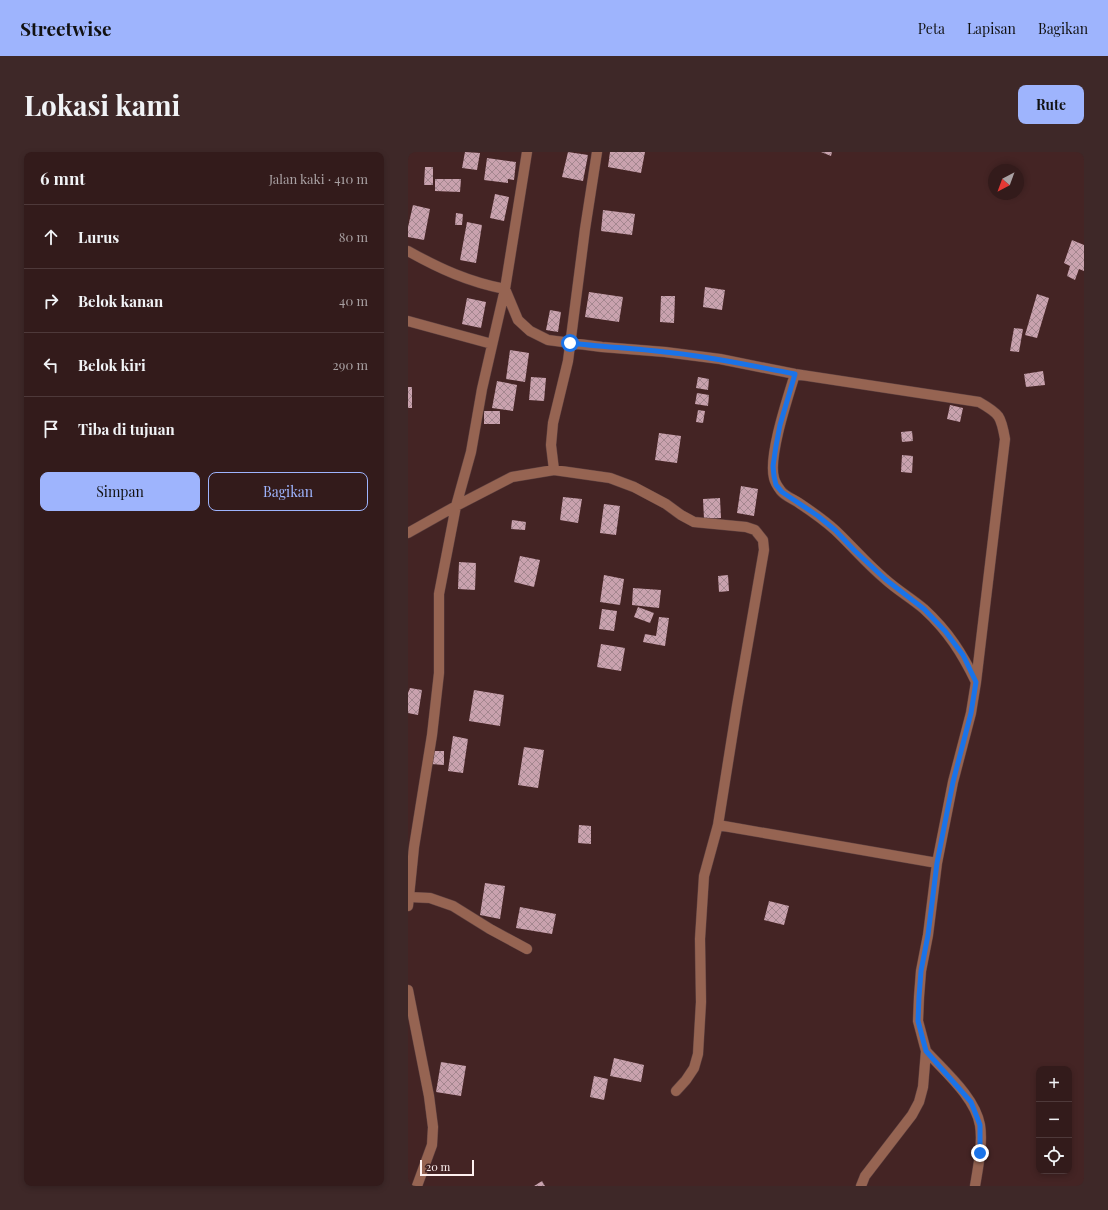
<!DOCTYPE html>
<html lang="id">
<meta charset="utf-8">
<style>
body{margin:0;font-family:"Playfair Display",serif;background:#3e2828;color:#f1f3f6}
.controls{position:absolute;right:12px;bottom:12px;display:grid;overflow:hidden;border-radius:8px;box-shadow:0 2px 6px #0003}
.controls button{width:36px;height:36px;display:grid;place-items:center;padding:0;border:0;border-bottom:1px solid #4e393a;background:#331b1b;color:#f1f3f6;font:20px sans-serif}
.compass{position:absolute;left:580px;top:12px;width:36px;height:36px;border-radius:50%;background:#331b1b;box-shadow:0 2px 6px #0003;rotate:221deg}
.scale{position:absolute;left:12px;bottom:10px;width:54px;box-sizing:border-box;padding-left:4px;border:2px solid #fdf0ef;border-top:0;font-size:11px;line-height:14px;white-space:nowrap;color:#fdf0ef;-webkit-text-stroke:3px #442424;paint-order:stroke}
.stop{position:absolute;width:12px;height:12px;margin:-9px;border:3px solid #1a73e8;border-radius:50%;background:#fff}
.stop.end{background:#1a73e8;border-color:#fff;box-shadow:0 1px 4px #0008}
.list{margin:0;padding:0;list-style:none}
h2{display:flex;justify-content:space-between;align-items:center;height:52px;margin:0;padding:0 16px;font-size:17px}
h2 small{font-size:13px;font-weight:400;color:#a9a1a3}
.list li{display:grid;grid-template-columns:26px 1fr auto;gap:12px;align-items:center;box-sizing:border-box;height:64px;padding:0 16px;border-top:1px solid #4e393a}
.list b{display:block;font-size:15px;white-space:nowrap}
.list em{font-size:13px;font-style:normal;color:#a9a1a3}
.actions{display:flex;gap:8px;padding:12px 16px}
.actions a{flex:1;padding:9px 0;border:1px solid #9eb4fd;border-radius:8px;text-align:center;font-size:14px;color:#9eb4fd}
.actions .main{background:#9eb4fd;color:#111}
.icon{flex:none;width:22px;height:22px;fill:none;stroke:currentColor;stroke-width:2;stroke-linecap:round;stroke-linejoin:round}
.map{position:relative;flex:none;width:676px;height:1034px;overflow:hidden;border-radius:8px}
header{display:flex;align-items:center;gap:24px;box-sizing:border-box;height:56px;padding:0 20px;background:#9eb4fd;color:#111}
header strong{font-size:19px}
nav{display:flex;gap:22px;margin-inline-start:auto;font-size:14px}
.intro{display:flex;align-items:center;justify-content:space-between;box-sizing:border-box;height:96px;padding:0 24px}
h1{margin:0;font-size:28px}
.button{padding:10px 18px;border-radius:8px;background:#9eb4fd;color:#111;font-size:14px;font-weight:700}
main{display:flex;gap:24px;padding:0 24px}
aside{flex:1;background:#331b1b;border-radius:8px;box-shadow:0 2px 6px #0003}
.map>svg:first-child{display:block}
.building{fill:url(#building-cross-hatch)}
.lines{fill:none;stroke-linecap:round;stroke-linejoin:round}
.minor-casing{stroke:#5e4140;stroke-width:11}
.minor{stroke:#966452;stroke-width:10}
.route{stroke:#1a73e8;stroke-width:5}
</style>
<header>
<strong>Streetwise</strong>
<nav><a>Peta</a><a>Lapisan</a><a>Bagikan</a></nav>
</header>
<div class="intro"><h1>Lokasi kami</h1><a class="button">Rute</a></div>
<main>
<aside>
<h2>6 mnt<small>Jalan kaki · 410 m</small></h2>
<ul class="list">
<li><svg class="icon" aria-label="ahead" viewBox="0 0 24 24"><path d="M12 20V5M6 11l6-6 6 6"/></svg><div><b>Lurus</b></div><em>80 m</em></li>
<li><svg class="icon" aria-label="right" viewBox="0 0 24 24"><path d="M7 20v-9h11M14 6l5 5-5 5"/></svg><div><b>Belok kanan</b></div><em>40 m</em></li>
<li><svg class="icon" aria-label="left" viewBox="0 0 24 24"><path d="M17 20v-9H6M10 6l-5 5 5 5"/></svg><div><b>Belok kiri</b></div><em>290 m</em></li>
<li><svg class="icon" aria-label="arrive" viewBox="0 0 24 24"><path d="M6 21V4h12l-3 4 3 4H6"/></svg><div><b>Tiba di tujuan</b></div></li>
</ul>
<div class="actions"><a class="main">Simpan</a><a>Bagikan</a></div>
</aside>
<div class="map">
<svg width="676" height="1034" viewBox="0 0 676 1034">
<defs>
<pattern id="building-cross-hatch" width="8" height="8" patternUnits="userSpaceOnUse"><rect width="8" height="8" fill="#c9a2ae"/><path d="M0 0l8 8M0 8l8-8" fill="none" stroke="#a4878f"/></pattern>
</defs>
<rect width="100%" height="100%" fill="#442424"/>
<path class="building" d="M57,0L72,1L69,18L54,16Z
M160,0L180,3L175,29L154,25Z
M202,0H237L233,21L200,15Z
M413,0H424L423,4Z
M79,6L108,10L106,28L100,27V31L76,28Z
M17,15H25V33H16Z
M27,27H53L52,40L27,39Z
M87,42L101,45L96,69L82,66Z
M5,53L22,57L16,88L0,85V75Z
M195,58L227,62L224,83L193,79Z
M48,61L55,62L54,73H47Z
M59,70L74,73L68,111L52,108Z
M664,88L676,93V119L671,117L667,128L659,124L662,114L656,111Z
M297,135L317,138L314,158L295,155Z
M181,140L215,145L211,170L177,165Z
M629,142L641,146L629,186L617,183Z
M253,144H267L266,171L252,170Z
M59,146L78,150L73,176L54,172Z
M142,158L153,160L150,180L138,178Z
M606,176L615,177L611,200L602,199Z
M102,198L121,201L117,230L98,227Z
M635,219L637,233L618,235L616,222Z
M123,225L138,226L136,249L121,248Z
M290,225L301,227L300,238L288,236Z
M89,229L109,233L105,259L84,256Z
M0,235H4V256H0Z
M289,241L301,243L300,254L287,252Z
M542,253L555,256L552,270L539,267Z
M290,258L297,259L295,271L288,270Z
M76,259H92V272H76Z
M504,279L505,289L494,290L493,280Z
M251,281L273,284L269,311L247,308Z
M494,303L505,304L504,321L493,320Z
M333,334L350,337L346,364L329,361Z
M155,345L174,347L170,371L152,368Z
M312,346L313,366L296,367L295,347Z
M196,352L212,354L208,383L192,381Z
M104,368L118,370L117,378L103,377Z
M112,404L132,408L126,435L106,430Z
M51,410L68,411L67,438L50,437Z
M196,423L216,427L212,453L192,450Z
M320,423L321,439L311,440L310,424Z
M225,436L253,438L251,456L224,453Z
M230,455L246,461L242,471L226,465Z
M194,457L209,459L206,479L191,477Z
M251,465L261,466L257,494L235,490L237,482L248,484Z
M193,492L217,496L213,519L189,515Z
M2,536L14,538L10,563L0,561V541Z
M66,538L96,543L92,574L61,569Z
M45,584L60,587L55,621L40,619Z
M116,595L136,598L130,636L110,633Z
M23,599H36V613L23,612Z
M171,673L183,674V692L170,691Z
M77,731L97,734L92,767L72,763Z
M361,749L381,754L376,773L356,768Z
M112,755L148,762L144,782L108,776Z
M206,906L236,913L233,930L202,924Z
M33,910L58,914L53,944L28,940Z
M186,924L200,927L196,948L182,945Z
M134,1029L137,1034H126Z"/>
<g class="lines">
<defs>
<path id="minor" d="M0,99C32,117 61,130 97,137L110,168L122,179L140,188L194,195L257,200L312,207L387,222L571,250C592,262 593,264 597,287L568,530L563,561L545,630L529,711L520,783L513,819L511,845L510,869L518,899L515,935L511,950L504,963L457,1024L453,1034
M0,169L84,192
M387,222C380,245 360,304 366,326C367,331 370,335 373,339C377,344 385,347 391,351C403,359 416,368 427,378C444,394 459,412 477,427C489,438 503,446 516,457C540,479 554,501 568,530
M146,318L143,293L145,271L160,209L177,77L189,0
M0,381L48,354L104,325L146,318L202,326L226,335L258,352L273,363L286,370L338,375L347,378L355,388L356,398L329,554L310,673L296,724L292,787L293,850L290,902L286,916L278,928L268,939
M310,673L529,711
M1,745L22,746L45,754L82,777L119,797
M0,754L6,695L24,583L31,521V442L48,354L63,300L74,237L97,137L119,0
M0,838L21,944L25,975L24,993L9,1034
M518,899C536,919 567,945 572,973C575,991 570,1016 567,1034"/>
</defs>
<use href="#minor" class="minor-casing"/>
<use href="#minor" class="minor"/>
</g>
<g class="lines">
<path class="route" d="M162,191C194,195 225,196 257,200C301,204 344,214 387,222L372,273L368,294L365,314L366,324L368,333L374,340L410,364L427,378L447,399L477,427L516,457L537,479L555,503L568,530L563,561L545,630L529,711L520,783L513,819L511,845L510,869L518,899L563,950L572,973V1001"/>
</g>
</svg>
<div class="controls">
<button>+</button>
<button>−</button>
<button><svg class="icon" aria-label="locate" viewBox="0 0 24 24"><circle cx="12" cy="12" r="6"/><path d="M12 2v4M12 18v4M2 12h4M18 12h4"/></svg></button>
</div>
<svg class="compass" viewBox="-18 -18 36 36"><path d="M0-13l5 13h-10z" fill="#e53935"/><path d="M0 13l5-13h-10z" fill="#a9a1a3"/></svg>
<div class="scale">20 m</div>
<div class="stop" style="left:162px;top:191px"></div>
<div class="stop end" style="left:572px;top:1001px"></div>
</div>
</main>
